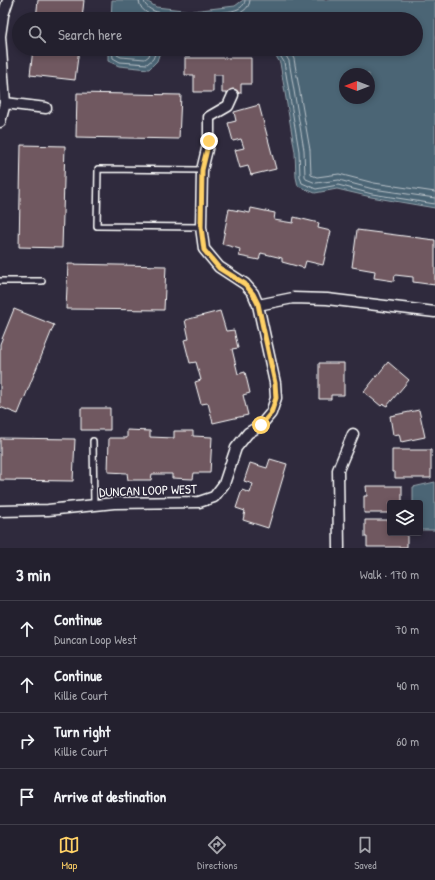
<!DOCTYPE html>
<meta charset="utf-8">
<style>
body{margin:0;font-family:"Patrick Hand",sans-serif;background:#2f2d3a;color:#f1f3f6}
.controls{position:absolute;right:12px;bottom:12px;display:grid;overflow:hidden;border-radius:4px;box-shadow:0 2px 6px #0003}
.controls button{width:36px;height:36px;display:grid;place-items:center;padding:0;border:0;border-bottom:1px solid #403e4a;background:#23202e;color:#f1f3f6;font:20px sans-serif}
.compass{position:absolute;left:339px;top:68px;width:36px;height:36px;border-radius:50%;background:#23202e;box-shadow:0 2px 6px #0003;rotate:270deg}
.stop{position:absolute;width:12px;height:12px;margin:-9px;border:3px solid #ffd166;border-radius:50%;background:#fff}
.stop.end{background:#ffd166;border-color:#fff;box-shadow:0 1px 4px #0008}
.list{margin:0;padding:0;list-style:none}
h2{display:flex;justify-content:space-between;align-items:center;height:52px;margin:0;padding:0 16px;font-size:17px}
h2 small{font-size:13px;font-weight:400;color:#a3a3aa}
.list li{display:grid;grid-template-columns:26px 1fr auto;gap:12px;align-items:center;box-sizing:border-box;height:56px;padding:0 16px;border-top:1px solid #403e4a}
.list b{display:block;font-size:15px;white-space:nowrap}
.list p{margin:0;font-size:13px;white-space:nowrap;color:#a3a3aa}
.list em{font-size:13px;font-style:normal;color:#a3a3aa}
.icon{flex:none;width:22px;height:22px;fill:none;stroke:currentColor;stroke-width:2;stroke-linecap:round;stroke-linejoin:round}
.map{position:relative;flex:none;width:435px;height:548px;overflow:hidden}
.search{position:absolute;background:#23202e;box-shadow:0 2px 6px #0003;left:12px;right:12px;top:12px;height:44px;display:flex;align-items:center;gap:10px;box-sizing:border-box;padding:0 14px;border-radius:22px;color:#a3a3aa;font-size:15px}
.sheet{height:276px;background:#23202e}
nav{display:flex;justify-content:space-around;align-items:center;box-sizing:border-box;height:56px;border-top:1px solid #403e4a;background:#23202e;font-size:11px;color:#a3a3aa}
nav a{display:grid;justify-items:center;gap:2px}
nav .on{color:#ffd166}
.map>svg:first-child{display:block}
.water{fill:#4c6575;stroke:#94a3ac;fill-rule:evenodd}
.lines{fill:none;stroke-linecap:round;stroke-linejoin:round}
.shore{stroke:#b7c1c8;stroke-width:1}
.building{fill:#705961;stroke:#fff}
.lane-casing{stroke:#fff;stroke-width:8}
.street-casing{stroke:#fff;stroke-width:13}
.lane{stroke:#2f2a3d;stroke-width:5}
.street{stroke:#2f2a3d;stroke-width:10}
.route{stroke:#ffd166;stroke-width:5}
.labels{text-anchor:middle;stroke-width:3;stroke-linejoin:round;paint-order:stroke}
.street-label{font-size:13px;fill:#fff;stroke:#2f2a3d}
</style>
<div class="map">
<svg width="435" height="548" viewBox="0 0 435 548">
<rect width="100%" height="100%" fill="#2f2a3d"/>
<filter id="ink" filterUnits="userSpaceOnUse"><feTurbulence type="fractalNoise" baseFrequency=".025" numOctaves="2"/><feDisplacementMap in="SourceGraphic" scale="8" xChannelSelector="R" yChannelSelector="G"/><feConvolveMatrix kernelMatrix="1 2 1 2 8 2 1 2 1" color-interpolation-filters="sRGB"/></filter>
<g filter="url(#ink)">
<path class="water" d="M112,0H145L156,7L192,11L235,6L243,0H435V208L371,197L337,189L315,193L298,186L296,177L295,152L280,63L272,49H416V19H111ZM345,74H369V98H345Z
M108,49H161L157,61L149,69L119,66L108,61Z
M435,482V530H420V503H413V487Z"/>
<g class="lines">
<path class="shore" d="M139,0C140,19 168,18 181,19
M144,0C144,5 149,9 154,11C166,16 226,15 238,9C242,7 245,4 245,0
M202,19C215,17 249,19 250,0
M112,49L113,58L120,62L147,64L153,59L157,49
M117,49V55L121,57L145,59L149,56L151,49
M276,49L284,62L299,151L300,177L302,183L316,189L338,185L372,194L435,204
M282,49L289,61L304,150L305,176L306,179L316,183L339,180L373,189L435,198
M289,49L294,59L310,150L311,175L317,177L339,174L374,183L435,192"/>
</g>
<path class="building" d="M38,0H84L82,19H36Z
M33,49H79L75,80L30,75Z
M185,58H251V84H241V93H222V75H213V92H194V75H185Z
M77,93L181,95L179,139L76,137Z
M259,105L276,169L251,175L248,166L240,168L235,150L244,148L241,139L233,141L228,123L236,121L234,112Z
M21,145L65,146L62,248L19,247Z
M251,208L275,213L274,220L293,223L294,217L319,223L318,228L331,231L323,265L306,261L304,268L282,262V258L261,253L259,260L239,256L240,249L222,244L229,209L250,213Z
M357,230L435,240V285L413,282V277L395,275L394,281L374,278L375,271L352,267Z
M68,264L166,266L164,310L66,309Z
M14,309L54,325L18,414L0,407V344Z
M220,311L226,331L234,330L238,348L232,349L238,374L245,372L250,393L243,395L248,415L213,423L208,403L201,404L195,382L201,380L196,362L190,363L184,340L189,339L185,320Z
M388,362L409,380L387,406L383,404L381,406L364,392Z
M319,363H344V395H331V399H319Z
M81,408H110V430H81Z
M419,410L425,437L401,442L399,434L393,435L390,416Z
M127,430L150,431V437L174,438V431H193V436L212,437L210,473H194L193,479L172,478V474H152L151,480H128L127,473L108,472L109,438H127Z
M0,438L75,439L73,481L0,480Z
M392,450H431V478H395V472H392Z
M270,459L287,464L268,528L243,520L245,511L236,508L242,490L250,493L253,484L244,481L250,463L267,468Z
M366,486H402V503H390V513H364V496H367Z
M365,520H390V533H407V547H367V537H365Z"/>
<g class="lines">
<defs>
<path id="lane" d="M201,227L97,226L98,169L202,170
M0,281H42
M93,441L94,505"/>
<path id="street" d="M5,103L46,108
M0,122L5,103L0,36L3,15L8,0
M258,305L293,298L327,299L435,312
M0,511L48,510L114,503L199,502L214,497L224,484L236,448L248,433L261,425L271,413L276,398L275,383L258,305L253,293L245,284L219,267L204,249L201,227L202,170L209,141V117L228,106L233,95
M339,548L338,470L353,434"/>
</defs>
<use href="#lane" class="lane-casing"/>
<use href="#street" class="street-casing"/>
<use href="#lane" class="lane"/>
<use href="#street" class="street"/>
</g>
</g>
<g class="lines" filter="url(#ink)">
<path class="route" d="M209,141L202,170L201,227L204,250L219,268L245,284L253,294L258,304L275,383L276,398L271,413L261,425"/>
</g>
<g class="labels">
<g class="street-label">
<text transform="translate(148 490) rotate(-2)" y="5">DUNCAN LOOP WEST</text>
</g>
</g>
</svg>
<div class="controls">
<button><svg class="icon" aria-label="layers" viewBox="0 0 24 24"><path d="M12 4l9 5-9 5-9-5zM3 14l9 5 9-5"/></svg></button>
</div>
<svg class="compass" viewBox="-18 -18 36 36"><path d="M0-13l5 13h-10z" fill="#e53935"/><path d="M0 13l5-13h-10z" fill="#a3a3aa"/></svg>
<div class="stop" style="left:261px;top:425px"></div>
<div class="stop end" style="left:209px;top:141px"></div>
<div class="search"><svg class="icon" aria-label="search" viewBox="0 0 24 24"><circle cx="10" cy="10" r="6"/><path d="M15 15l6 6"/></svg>Search here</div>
</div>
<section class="sheet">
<h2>3 min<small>Walk · 170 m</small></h2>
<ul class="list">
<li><svg class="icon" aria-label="ahead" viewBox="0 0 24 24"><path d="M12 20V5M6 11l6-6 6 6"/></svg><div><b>Continue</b><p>Duncan Loop West</p></div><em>70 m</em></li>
<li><svg class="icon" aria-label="ahead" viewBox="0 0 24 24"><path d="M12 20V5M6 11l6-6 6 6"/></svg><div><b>Continue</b><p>Killie Court</p></div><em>40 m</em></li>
<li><svg class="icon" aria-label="right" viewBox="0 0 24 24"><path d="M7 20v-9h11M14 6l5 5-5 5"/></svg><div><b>Turn right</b><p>Killie Court</p></div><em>60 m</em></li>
<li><svg class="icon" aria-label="arrive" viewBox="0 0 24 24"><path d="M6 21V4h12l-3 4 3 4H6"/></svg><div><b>Arrive at destination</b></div></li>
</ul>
</section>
<nav>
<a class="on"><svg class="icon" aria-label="map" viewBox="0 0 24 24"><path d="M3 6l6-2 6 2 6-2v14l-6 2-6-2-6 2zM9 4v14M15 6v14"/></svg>Map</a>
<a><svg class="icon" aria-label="directions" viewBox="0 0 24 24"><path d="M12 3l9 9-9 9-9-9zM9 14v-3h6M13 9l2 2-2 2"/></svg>Directions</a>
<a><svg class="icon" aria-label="saved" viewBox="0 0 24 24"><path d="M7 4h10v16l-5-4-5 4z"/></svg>Saved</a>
</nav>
